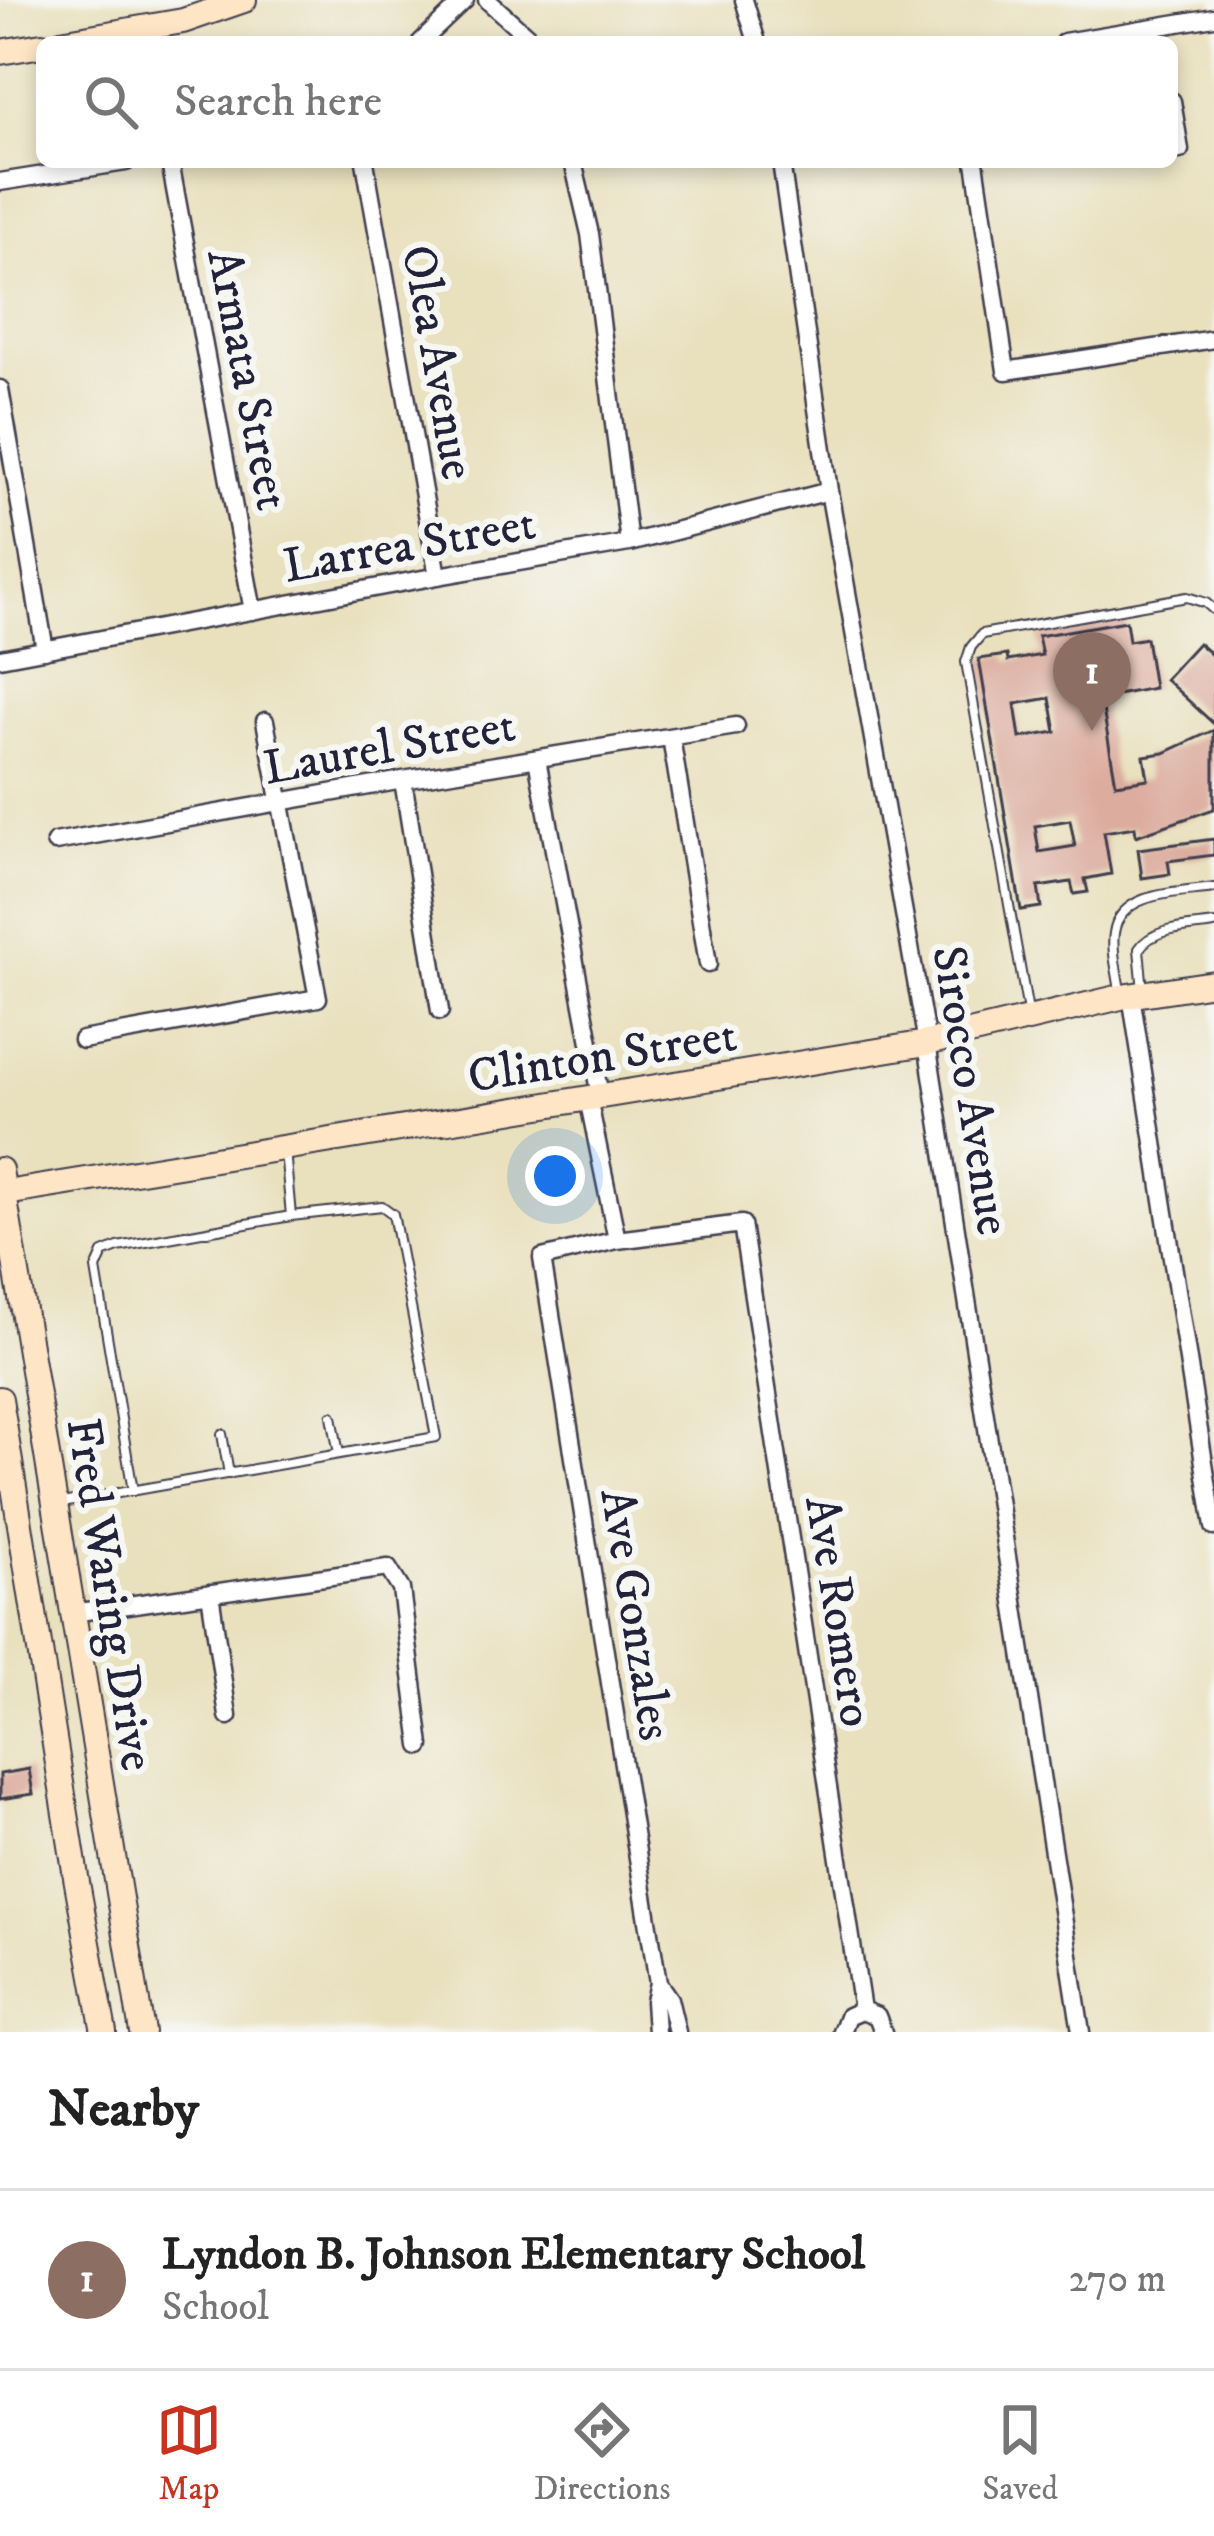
<!DOCTYPE html>
<style>
body{margin:0;font-family:"IM FELL DW Pica",serif;background:#f6f6f6;color:#222}
.you{position:absolute;left:555px;top:1176px;width:42px;height:42px;margin:-30px;border:9px solid #fff;border-radius:50%;background:#1a73e8;box-shadow:0 0 0 18px #1a73e833}
.badge{display:grid;place-items:center;width:78px;height:78px;border-radius:50%;background:#c8321e;color:#fff;font-size:39px;font-weight:700}
.pin{position:absolute;translate:-50% -99px;filter:drop-shadow(0 3px 6px #0008)}
.pin::after{content:'';position:absolute;top:63px;width:42px;height:36px;background:inherit;clip-path:polygon(0 0,100% 0,50% 100%)}
.list{margin:0;padding:0;list-style:none}
h2{display:flex;justify-content:space-between;align-items:center;height:156px;margin:0;padding:0 48px;font-size:51px}
h2 small{font-size:39px;font-weight:400;color:#767676}
.list li{display:grid;grid-template-columns:78px 1fr auto;gap:36px;align-items:center;box-sizing:border-box;height:180px;padding:0 48px;border-top:3px solid #e0e0e0}
.list b{display:block;font-size:45px;white-space:nowrap}
.list p{margin:0;font-size:39px;white-space:nowrap;color:#767676}
.list em{font-size:39px;font-style:normal;color:#767676}
.icon{flex:none;width:66px;height:66px;fill:none;stroke:currentColor;stroke-width:2;stroke-linecap:round;stroke-linejoin:round}
.map{position:relative;flex:none;width:1214px;height:2032px;overflow:hidden}
.search{position:absolute;background:#fff;box-shadow:0 6px 18px #0003;left:36px;right:36px;top:36px;height:132px;display:flex;align-items:center;gap:30px;box-sizing:border-box;padding:0 42px;border-radius:18px;color:#767676;font-size:45px}
.sheet{height:336px;background:#fff}
nav{display:flex;justify-content:space-around;align-items:center;box-sizing:border-box;height:168px;border-top:3px solid #e0e0e0;background:#fff;font-size:33px;color:#767676}
nav a{display:grid;justify-items:center;gap:6px}
nav .on{color:#c8321e}
.map>svg:first-child{display:block}
.building{fill:#dcac9e;fill-rule:evenodd}
.lines{fill:none;stroke-linecap:round;stroke-linejoin:round}
.lane-casing{stroke:#403e4e;stroke-width:12}
.street-casing{stroke:#403e4e;stroke-width:21}
.secondary-casing{stroke:#403e4e;stroke-width:28}
.lane{stroke:#fff;stroke-width:8}
.street{stroke:#fff;stroke-width:16}
.secondary{stroke:#fee5c5;stroke-width:24}
.labels{text-anchor:middle;stroke-width:12;stroke-linejoin:round;paint-order:stroke}
.street-label{font-size:48px;fill:#22223b;stroke:#f6f6f2}
</style>
<div class="map">
<svg width="1214" height="2032" viewBox="0 0 1214 2032">
<rect width="100%" height="100%" fill="#f6f6f2"/>
<filter id="ink" filterUnits="userSpaceOnUse"><feTurbulence type="fractalNoise" baseFrequency=".00833" numOctaves="2"/><feDisplacementMap in="SourceGraphic" scale="24" xChannelSelector="R" yChannelSelector="G"/><feConvolveMatrix kernelMatrix="1 2 1 2 8 2 1 2 1" color-interpolation-filters="sRGB"/></filter>
<filter id="wash" filterUnits="userSpaceOnUse"><feTurbulence type="fractalNoise" baseFrequency=".004" numOctaves="4" result="noise"/><feDisplacementMap in="SourceGraphic" scale="48" xChannelSelector="R" yChannelSelector="G"/><feGaussianBlur stdDeviation="2.7" result="paint"/><feColorMatrix in="noise" values="0 0 0 0 0 0 0 0 0 0 0 0 0 0 0 0 0 1.4 0 .05"/><feComposite in="paint" operator="in"/></filter>
<g filter="url(#wash)">
<rect width="100%" height="100%" fill="#e9e0bd"/>
<g id="blocks">
<path class="building" d="M1126,621L1129,641L1146,638L1154,688L1101,698L1116,784L1148,779L1144,756L1164,753L1214,730V809L1136,836L1135,827L1104,832L1111,874L1085,879L1088,892L1074,894L1071,882L1038,887L1041,907L1021,910L979,659L1007,655L1008,661L1042,655L1038,636ZM1050,698L1056,732L1020,738L1015,704ZM1070,820L1075,846L1039,852L1035,826Z
M1198,643L1214,657V724L1165,679Z
M1214,839V855L1168,861L1170,874L1142,878L1138,849Z
M29,1769L33,1794L0,1799V1774Z"/>
</g>
</g>
<g filter="url(#ink)">
<use href="#blocks" fill-opacity="0" stroke="#403e4e" stroke-width="3"/>
<g class="lines">
<defs>
<path id="lane" d="M1143,991L1139,949C1153,927 1190,928 1214,924
M1120,992C1118,973 1111,951 1114,933C1120,890 1181,893 1214,888
M1028,1012L966,662L971,647L982,634L1187,597L1206,603L1214,610
M332,1416L339,1454
M222,1434L229,1474
M133,1491L96,1269L103,1253L118,1247L291,1216
M62,1503L436,1437L393,1214L382,1206L291,1216L285,1150"/>
<path id="street" d="M487,0L534,42
M744,0L757,42
M421,42L465,0
M1064,42L1214,17
M1172,101L1180,150
M170,162L253,611
M365,162L438,576
M573,162L590,234L629,543
M781,162L829,491L927,1043L1081,2032
M975,162L1006,371L1214,339
M0,182L126,162
M0,389L45,650
M0,658L438,576L629,543L829,491
M671,737L708,964
M537,759L600,1096
M403,780L440,1011
M55,842L403,780L736,726
M1131,995L1214,1527
M82,1040L318,998L265,721
M588,1098L617,1240
M210,1593L228,1716
M72,1613L388,1568L401,1589L421,1746
M658,1983L669,1999L677,2032
M656,2032L654,2001L658,1983L542,1258L617,1240L742,1224L862,2010
M842,2032L848,2016L862,2010L877,2016L883,2032"/>
<path id="secondary" d="M61,42L183,21L244,0
M0,52L42,45
M0,1170L142,2032
M0,1194L927,1043L1121,997L1214,983
M0,1399L76,1877L104,2032"/>
</defs>
<use href="#lane" class="lane-casing"/>
<use href="#street" class="street-casing"/>
<use href="#secondary" class="secondary-casing"/>
<use href="#lane" class="lane"/>
<use href="#street" class="street"/>
<use href="#secondary" class="secondary"/>
</g>
</g>
<g class="labels">
<g class="street-label">
<text transform="translate(440 362) rotate(80)" y="17">Olea Avenue</text>
<text transform="translate(250 379) rotate(79)" y="17">Armata Street</text>
<text transform="translate(409 543) rotate(-10)" y="17">Larrea Street</text>
<text transform="translate(389 745) rotate(-10)" y="17">Laurel Street</text>
<text transform="translate(602 1054) rotate(-9)" y="17">Clinton Street</text>
<text transform="translate(973 1090) rotate(81)" y="17">Sirocco Avenue</text>
<text transform="translate(112 1594) rotate(81)" y="17">Fred Waring Drive</text>
<text transform="translate(841 1611) rotate(81)" y="17">Ave Romero</text>
<text transform="translate(638 1614) rotate(81)" y="17">Ave Gonzales</text>
</g>
</g>
</svg>
<div class="you"></div>
<div class="pin badge" style="left:1092px;top:731px;background:#8d6e63">1</div>
<div class="search"><svg class="icon" aria-label="search" viewBox="0 0 24 24"><circle cx="10" cy="10" r="6"/><path d="M15 15l6 6"/></svg>Search here</div>
</div>
<section class="sheet">
<h2>Nearby<small></small></h2>
<ul class="list">
<li><span class="badge" style="background:#8d6e63">1</span><div><b>Lyndon B. Johnson Elementary School</b><p>School</p></div><em>270 m</em></li>
</ul>
</section>
<nav>
<a class="on"><svg class="icon" aria-label="map" viewBox="0 0 24 24"><path d="M3 6l6-2 6 2 6-2v14l-6 2-6-2-6 2zM9 4v14M15 6v14"/></svg>Map</a>
<a><svg class="icon" aria-label="directions" viewBox="0 0 24 24"><path d="M12 3l9 9-9 9-9-9zM9 14v-3h6M13 9l2 2-2 2"/></svg>Directions</a>
<a><svg class="icon" aria-label="saved" viewBox="0 0 24 24"><path d="M7 4h10v16l-5-4-5 4z"/></svg>Saved</a>
</nav>
